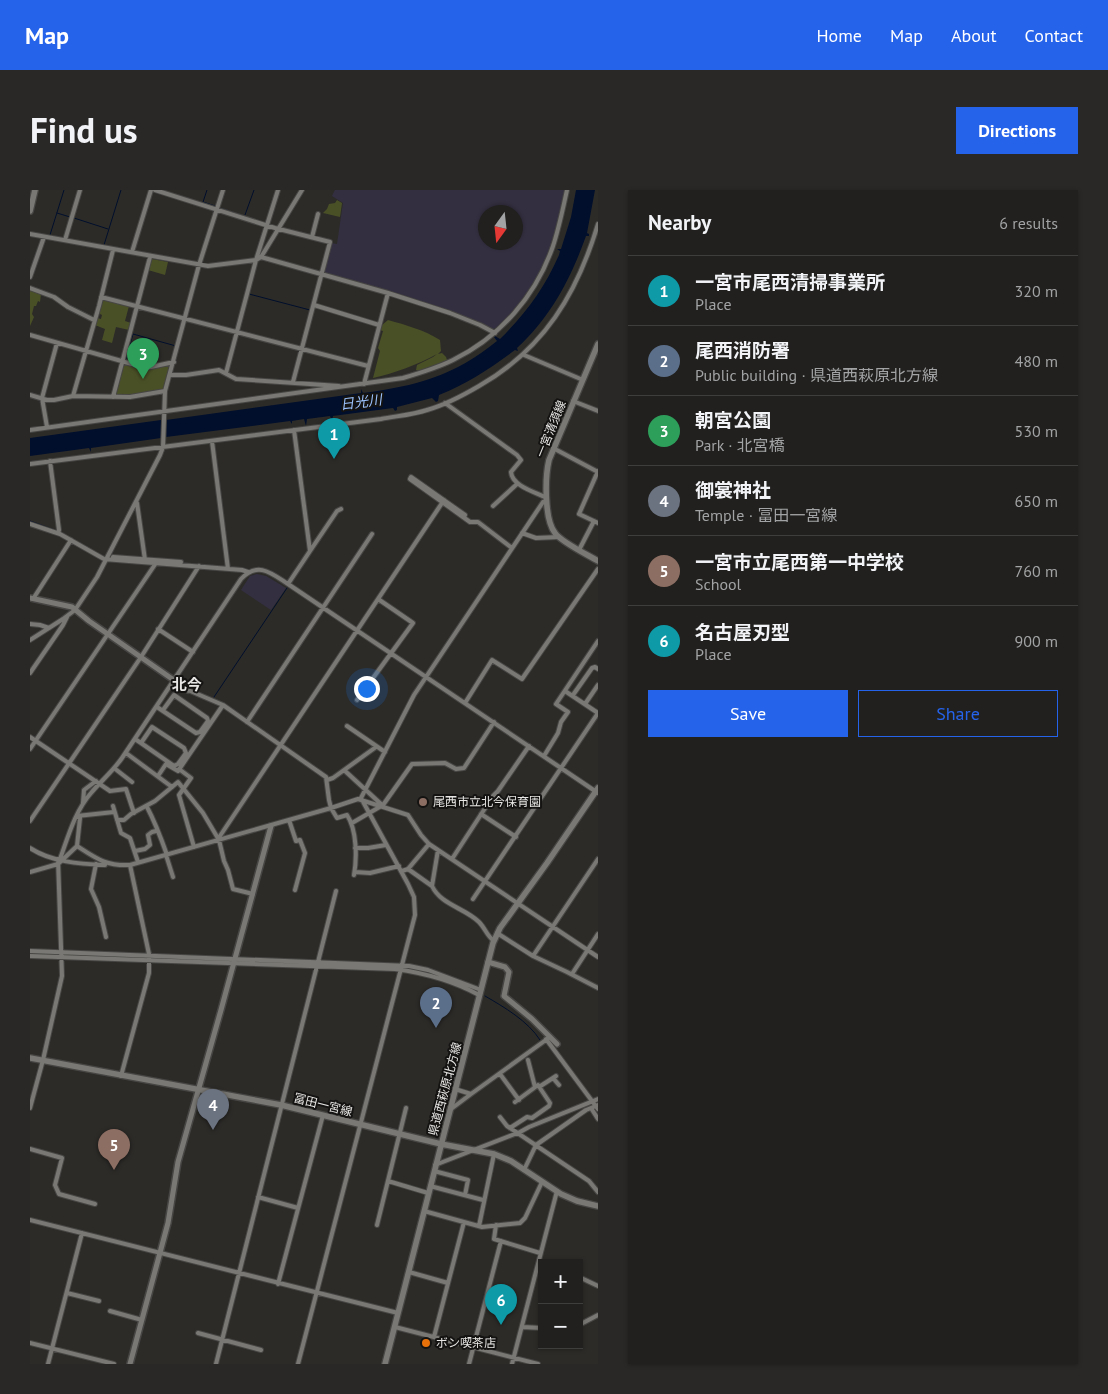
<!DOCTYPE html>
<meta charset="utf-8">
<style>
body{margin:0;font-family:"PT Sans","Noto Sans JP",sans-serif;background:#292827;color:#f1f3f6}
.controls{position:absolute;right:15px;bottom:15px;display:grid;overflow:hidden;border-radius:0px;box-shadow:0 1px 4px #0004}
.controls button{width:45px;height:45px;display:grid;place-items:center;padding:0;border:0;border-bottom:1px solid #3e3e3c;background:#21201e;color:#f1f3f6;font:25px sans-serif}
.compass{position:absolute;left:448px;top:15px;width:45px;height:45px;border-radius:50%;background:#21201e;box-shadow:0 1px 4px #0004;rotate:195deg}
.you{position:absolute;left:336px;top:498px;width:18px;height:18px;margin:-12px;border:4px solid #fff;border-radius:50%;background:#1a73e8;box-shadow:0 0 0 8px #1a73e833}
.badge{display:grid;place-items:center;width:32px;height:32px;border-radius:50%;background:#2563eb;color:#fff;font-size:16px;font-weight:700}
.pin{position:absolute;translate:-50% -41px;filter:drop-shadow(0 1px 2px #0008)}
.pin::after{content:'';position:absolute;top:26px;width:18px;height:15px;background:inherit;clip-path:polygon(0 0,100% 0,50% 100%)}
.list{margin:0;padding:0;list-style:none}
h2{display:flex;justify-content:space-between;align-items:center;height:65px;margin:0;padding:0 20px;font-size:21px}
h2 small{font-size:16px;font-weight:400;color:#a2a3a4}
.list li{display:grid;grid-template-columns:32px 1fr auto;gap:15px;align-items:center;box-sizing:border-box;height:70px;padding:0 20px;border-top:1px solid #3e3e3c}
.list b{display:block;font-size:19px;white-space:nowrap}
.list p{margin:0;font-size:16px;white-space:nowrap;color:#a2a3a4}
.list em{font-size:16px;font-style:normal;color:#a2a3a4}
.actions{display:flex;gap:10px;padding:15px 20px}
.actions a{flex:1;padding:11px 0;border:1px solid #2563eb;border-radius:0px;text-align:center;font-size:18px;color:#2563eb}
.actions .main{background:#2563eb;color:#fff}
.map{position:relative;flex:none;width:568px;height:1174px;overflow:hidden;border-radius:0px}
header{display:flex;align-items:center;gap:30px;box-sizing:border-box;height:70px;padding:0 25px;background:#2563eb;color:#fff}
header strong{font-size:24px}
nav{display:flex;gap:28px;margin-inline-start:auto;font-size:18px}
.intro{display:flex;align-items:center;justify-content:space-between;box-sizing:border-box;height:120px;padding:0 30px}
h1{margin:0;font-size:35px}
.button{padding:12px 22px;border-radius:0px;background:#2563eb;color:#fff;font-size:18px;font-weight:700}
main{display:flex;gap:30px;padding:0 30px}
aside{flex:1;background:#21201e;border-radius:0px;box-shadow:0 1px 4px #0004}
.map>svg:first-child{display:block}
.industrial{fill:#342f40;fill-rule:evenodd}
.green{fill:#4a5026}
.water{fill:#010f2c}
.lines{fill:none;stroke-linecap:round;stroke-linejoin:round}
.stream{stroke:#010f2c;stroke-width:1}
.minor-casing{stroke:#474644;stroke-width:6}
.tertiary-casing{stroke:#474644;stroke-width:8}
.secondary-casing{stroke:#474644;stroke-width:8}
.minor{stroke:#797874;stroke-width:4}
.tertiary{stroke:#797874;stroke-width:5}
.secondary{stroke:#797874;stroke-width:5.5}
.education-dot{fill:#8d6e63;stroke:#141312;stroke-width:2}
.food-dot{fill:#e8710a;stroke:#141312;stroke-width:2}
.labels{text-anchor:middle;stroke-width:4;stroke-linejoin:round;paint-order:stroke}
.street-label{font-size:12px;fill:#e7e6e4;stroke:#141312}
.poi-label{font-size:12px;fill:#e7e6e4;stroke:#141312;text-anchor:start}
.water-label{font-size:14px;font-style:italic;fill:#9cc3fe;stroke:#141312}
.quarter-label{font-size:15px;font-weight:bold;fill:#e7e6e4;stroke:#141312}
</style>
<header>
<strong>Map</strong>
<nav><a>Home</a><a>Map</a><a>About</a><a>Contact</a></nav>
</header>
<div class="intro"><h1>Find us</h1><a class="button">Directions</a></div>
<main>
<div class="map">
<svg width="568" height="1174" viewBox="0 0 568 1174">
<rect width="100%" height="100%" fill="#2c2b28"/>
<path class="industrial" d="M305,0H535L524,47L520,61L506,89L482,124L466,138L463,139L419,120L293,83L301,53L307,54L313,13L302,6ZM456,22H486V52H456Z
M227,384L236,386L256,398L241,420L211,400L220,386Z"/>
<path class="green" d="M307,10L312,13L310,27L293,23L297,19L299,14L305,13Z
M122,69L138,72L135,85L118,80Z
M0,99L11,104L10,112L8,111L6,116H4L2,124L4,127L0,136Z
M74,109L99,116L95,131L101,133L99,140L86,137L82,153L72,150L75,139L65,135L67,128L71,129L72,125L68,123Z
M358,130C376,135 394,140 410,150L411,161L408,164L412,163L416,167L417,170L391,181L386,180L387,175L403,167L407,164C387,175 365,183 343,188L350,161L348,158L353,141L350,140L352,135Z
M93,172L117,179L142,173L134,200L100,206L87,204L85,203Z"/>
<path class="water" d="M546,0H565L557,43L559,44V46H556C541,88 521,127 487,158L488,161L485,160C461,178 437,194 409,205L408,211L406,212L402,208L367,217V220L365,221L363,218L303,226L302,231L300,226L277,229L276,236L274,229L262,231V234L260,231L136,247V230L331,203V199L333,203C386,196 424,186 467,151L464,147L465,146L470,149C496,123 514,99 529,65L530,61L527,59H531L541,27Z
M131,230V248L61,258V262L59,258L0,266V248Z"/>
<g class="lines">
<path class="stream" d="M177,0L173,12L185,16
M190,18L235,33
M27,23L40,27
M215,25L224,0
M44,28L78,39
M20,45L34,0
M74,55L91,0
M219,104L280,120L286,98
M96,169L103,144L146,156
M0,331L25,340
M66,362L74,367
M184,507L257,398
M0,763L29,764
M33,765L181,770
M375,779L405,785
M455,806C474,817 498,831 510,850"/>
<defs>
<path id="minor" d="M125,0L245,38L300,52L263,192
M0,44L178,76L226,70L231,67L236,59L272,0
M282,47L288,24
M35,50L50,0
M102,62L121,0
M231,67L358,103L420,123L450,135L465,143
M0,87L14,47
M0,98L24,107L38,117L64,130
M71,107L338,176
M284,115L349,135
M0,145L116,178L144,172
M494,165L553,190
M196,183L226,70L248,0
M140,185H156L189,180L206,189L309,196
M334,194L358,103
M0,205L17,210H24L43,206L100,207L135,201
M43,206L69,116L83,60
M83,207L120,67
M543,211L568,221
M415,213L487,265L491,270L481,282C482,296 505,302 517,308
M17,237L12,208L27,153
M0,240L373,188C390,183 407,178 423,170C470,147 506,106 523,56C529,38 533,18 537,0
M182,251L198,379
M523,258L568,282
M20,271L29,340L28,343
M0,274L351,229C366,226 382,225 397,220C415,215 432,206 449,196C514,159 547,104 568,34
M568,281L549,324L568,333
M107,313L115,370
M463,316L487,294
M434,327L435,325L381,287L380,289L440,332H448L482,358
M0,334L30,344L74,369L212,380L218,382
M492,343L506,348L529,347
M549,360L564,331
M280,361L307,321L311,319
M83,367L151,372
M258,394L280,361L264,240
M3,409L41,350
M0,434L10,435L19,438
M128,439L163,462
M0,450L33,429L45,420L67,387L130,265L133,257L135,201L169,75L193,0
M0,483L33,435L37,427
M158,500L193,515L296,587L299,610L301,618L307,628L317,625C327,640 327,668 324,685
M543,505L562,478L565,477L568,479
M327,510L383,433L348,409
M435,513L462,470L492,489L568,379
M555,514L568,495
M127,517L166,543L170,542L178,531L177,528L144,505L133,520
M217,532L342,344
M317,536L355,562
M0,547L80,601L96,599L104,623
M105,549L111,553L144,576L148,574L156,563L154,558L122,537L111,553
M0,559L126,373
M96,563L142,597
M514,566L528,543L531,532L538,522L526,514L568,451
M84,578L102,592
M149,579L161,588L149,605L164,657
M314,580L351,614
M128,586L136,574L148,581L193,515
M297,590L303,588L346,557
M53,613L54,600L66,591
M83,616L91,643L100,648L108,672
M117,617C125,632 131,648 137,665
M451,624L486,647
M87,630H94L101,624L125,611L148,592L173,623L189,650L194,671L198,680L203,699L223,704
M259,630L266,651L270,650L275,663L265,700
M0,631L111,467L169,376
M322,633L353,615L382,574L415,573L426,579L434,578L464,532
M188,649L414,310
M47,656C67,669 76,676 100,675L301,618L328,609L378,625L391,645L399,654L568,767
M0,658C21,672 50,674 75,675
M325,658H338L356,655
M408,660L402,696C411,715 435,718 449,732C455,738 457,746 464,751
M105,661L115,659L120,655L118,645L122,642L126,641
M136,665L143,687
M30,669C38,647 45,621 61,603C71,591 83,581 92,568L211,389C228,371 241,383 258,394L568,603
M422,669L463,606L468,601L499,556
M66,674L61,699L69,717L76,747
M378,679L402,696
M372,681L378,679L399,654
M0,682L28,674L47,656L50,628L47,626L84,622
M325,682L340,683L369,676
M443,709L568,523L535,501
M467,743L503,766L537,782L568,798
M0,761L379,776L398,780L451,800
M0,766L365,779C395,783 422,790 449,805
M503,766L568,669
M542,784L568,744
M516,849L568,919
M498,870L505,897
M470,884L489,910
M91,886L119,783V764L100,675
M523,888L529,895
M509,897L526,886
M425,899L441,904L520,847
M0,918L13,870L32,786L28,669
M561,918L568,929
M421,919L441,904
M470,927L477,936L559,991L568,1002
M480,938L497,927L502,928L519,916L520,913L508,895L485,912
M0,959L32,968L25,995L29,1004L65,1014
M405,975L490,942L499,937L568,909
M494,980L506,955L556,920L568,915
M404,981L438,990L435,1005
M358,991L398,1003
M400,996L453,1010
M228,1007L268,1018
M394,1021L452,1037L490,1033L495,1028L512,992
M0,1030L368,1123
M347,1035L376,918
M466,1035L464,1049L510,1063
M449,1036L464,964
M379,1082L418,1093
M549,1087L568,1096
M248,1094L293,925
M37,1103L69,1111
M80,1121L112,1130
M549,1135L568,1125
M365,1137L508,1174
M492,1137L512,1138
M168,1143L231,1160
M404,1147L434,1032
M0,1153L84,1174
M18,1174L52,1043
M186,1174L306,701
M268,1174L385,725L384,707L378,694L331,608L384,505L513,312L517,311
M439,1174L471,1051
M482,1174L527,1001"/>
<path id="tertiary" d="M0,408L42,417L59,431L158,500
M458,772L475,777L479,782L474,806L502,829L527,854
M100,1174L138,1033L148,972L191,820L241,636"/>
<path id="secondary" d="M0,21L5,0
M568,154L519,270C515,287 514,329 525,343C531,352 558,365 568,371
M0,868L251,915L411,954L464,964L481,971L531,1004L547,1011L568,1016
M355,1174L463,753L470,738L517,673L568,598"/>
</defs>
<use href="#minor" class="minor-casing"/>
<use href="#tertiary" class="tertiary-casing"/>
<use href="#secondary" class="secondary-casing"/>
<use href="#minor" class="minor"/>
<use href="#tertiary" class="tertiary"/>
<use href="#secondary" class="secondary"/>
</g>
<circle class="education-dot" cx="393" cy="612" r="5"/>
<circle class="food-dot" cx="396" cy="1153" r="5"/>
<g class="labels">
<g class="street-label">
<text transform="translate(521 239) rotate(-68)" y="4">一宮清須線</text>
<text transform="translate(415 899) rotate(-75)" y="4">県道西萩原北方線</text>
<text transform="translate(293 915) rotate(14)" y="4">冨田一宮線</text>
</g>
<g class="poi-label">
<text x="403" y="616">尾西市立北今保育園</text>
<text x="406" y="1157">ボン喫茶店</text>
</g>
<g class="water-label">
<text transform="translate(331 212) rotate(-7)" y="5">日光川</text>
</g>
<g class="quarter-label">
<text x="157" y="500">北今</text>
</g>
</g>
</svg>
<div class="controls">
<button>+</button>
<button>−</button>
</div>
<svg class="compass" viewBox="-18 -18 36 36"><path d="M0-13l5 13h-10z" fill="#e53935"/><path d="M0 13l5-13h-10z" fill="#a2a3a4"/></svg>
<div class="you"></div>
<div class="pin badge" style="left:304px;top:269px;background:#0f9aa8">1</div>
<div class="pin badge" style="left:406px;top:838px;background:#5c6f8a">2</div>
<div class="pin badge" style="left:113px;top:189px;background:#2e9e5b">3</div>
<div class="pin badge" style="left:183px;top:940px;background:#6b7280">4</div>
<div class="pin badge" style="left:84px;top:980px;background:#8d6e63">5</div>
<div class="pin badge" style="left:471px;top:1135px;background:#0f9aa8">6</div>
</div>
<aside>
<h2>Nearby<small>6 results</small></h2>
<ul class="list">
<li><span class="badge" style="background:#0f9aa8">1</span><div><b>一宮市尾西清掃事業所</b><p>Place</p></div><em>320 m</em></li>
<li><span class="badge" style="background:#5c6f8a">2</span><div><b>尾西消防署</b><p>Public building · 県道西萩原北方線</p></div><em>480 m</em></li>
<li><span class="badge" style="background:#2e9e5b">3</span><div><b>朝宮公園</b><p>Park · 北宮橋</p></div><em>530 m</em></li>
<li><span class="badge" style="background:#6b7280">4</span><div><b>御裳神社</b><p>Temple · 冨田一宮線</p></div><em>650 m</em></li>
<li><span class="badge" style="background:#8d6e63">5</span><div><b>一宮市立尾西第一中学校</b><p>School</p></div><em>760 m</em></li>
<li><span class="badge" style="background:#0f9aa8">6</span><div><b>名古屋刃型</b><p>Place</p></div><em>900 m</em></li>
</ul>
<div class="actions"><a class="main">Save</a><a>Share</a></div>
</aside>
</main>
